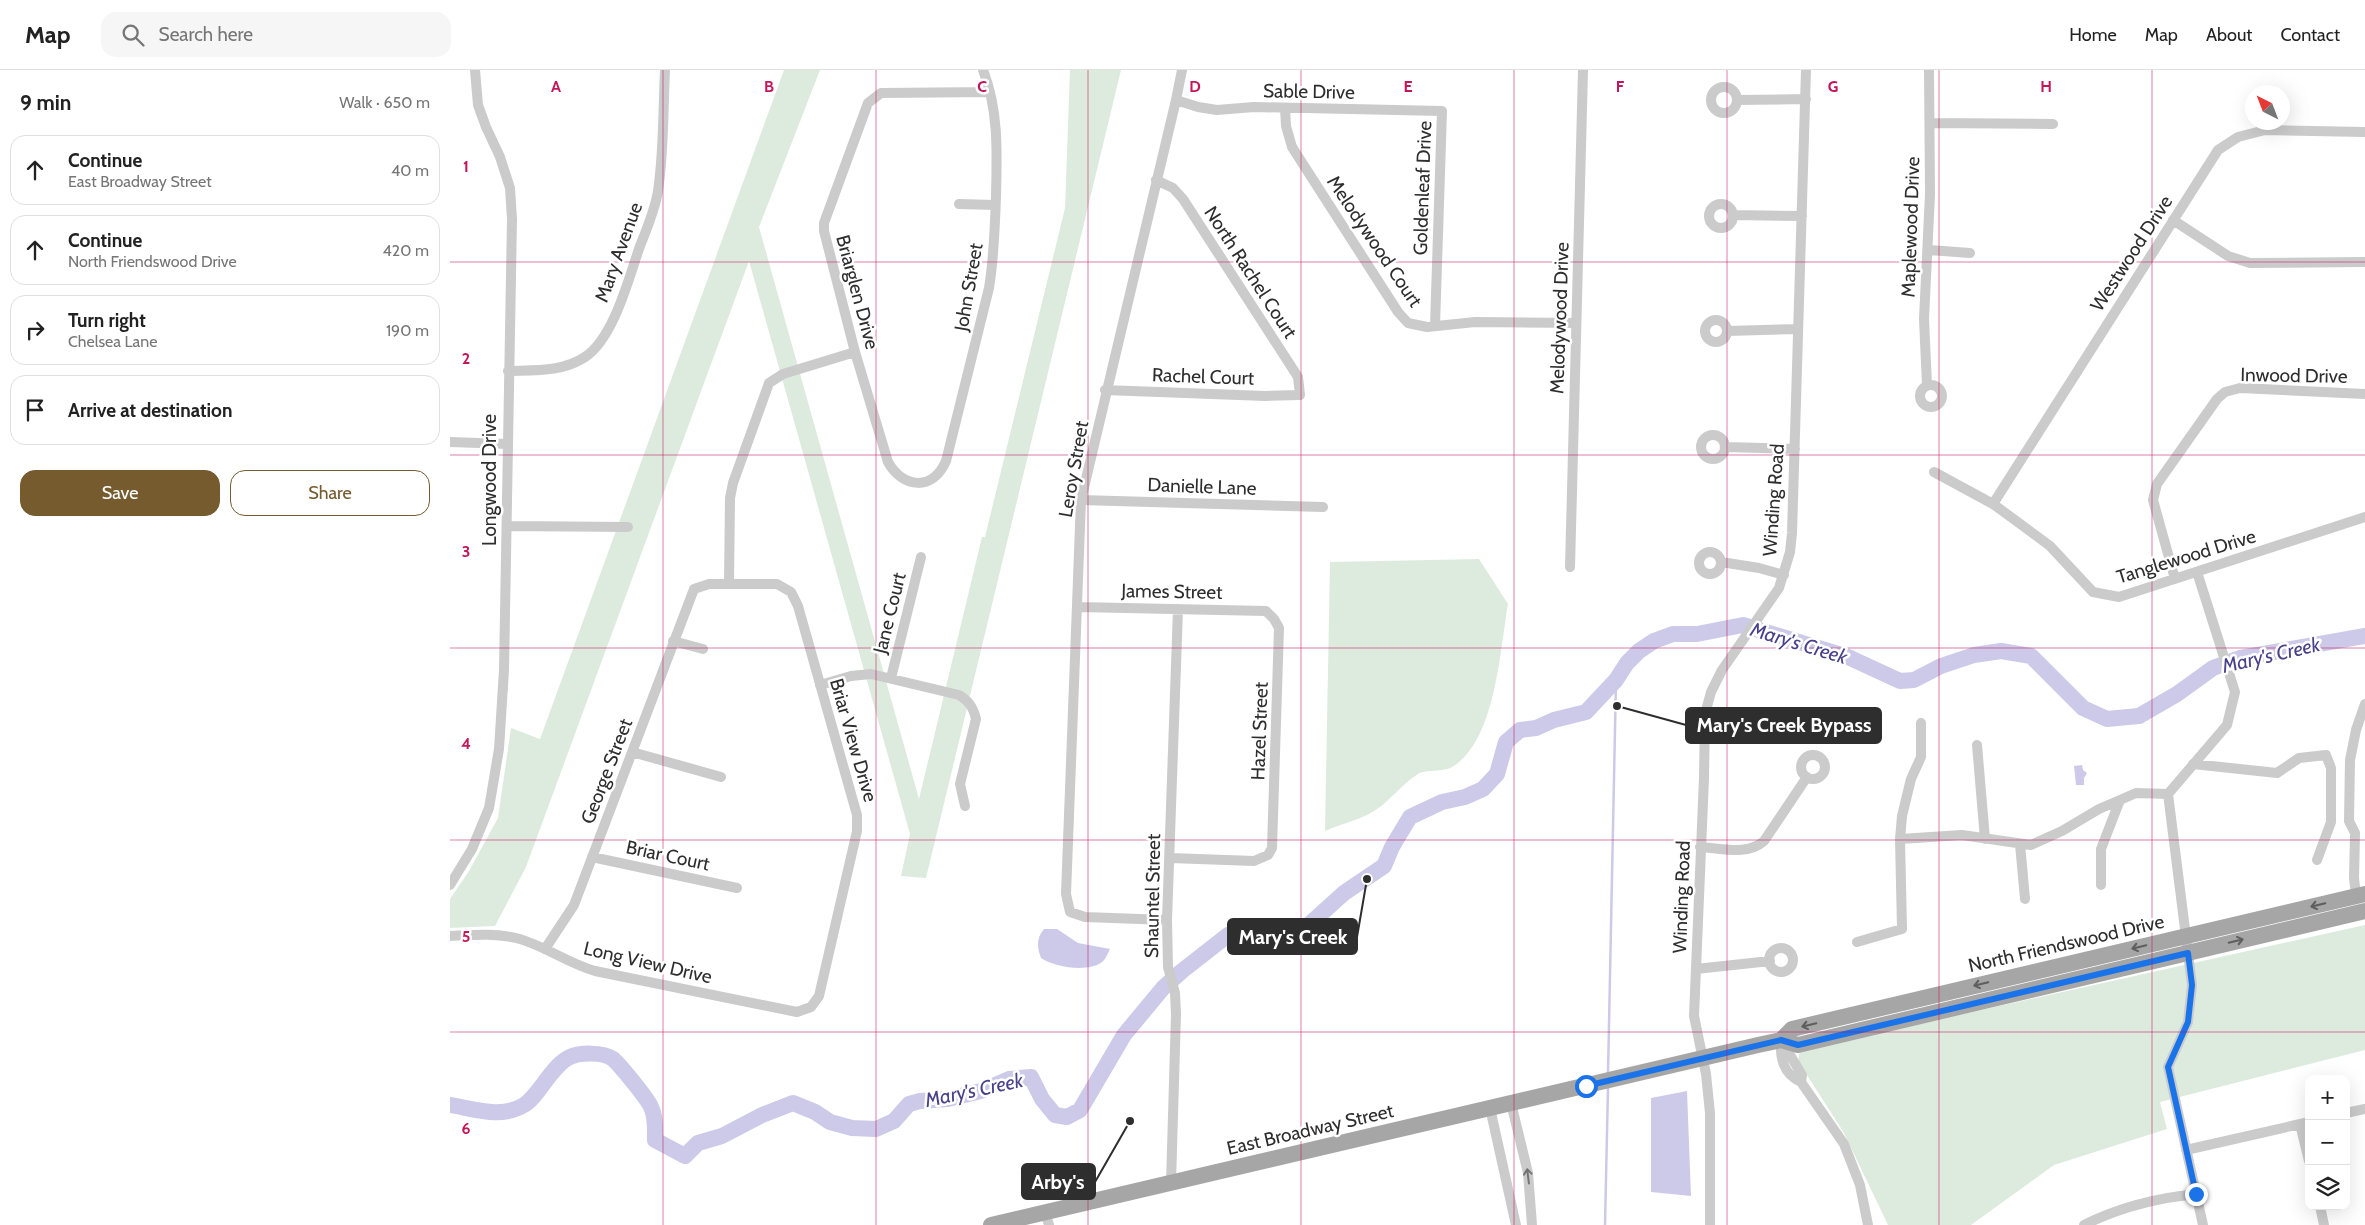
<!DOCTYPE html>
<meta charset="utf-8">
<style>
body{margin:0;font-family:Cabin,sans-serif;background:#f6f6f6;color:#222}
.controls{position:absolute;right:15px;bottom:15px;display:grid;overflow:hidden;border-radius:10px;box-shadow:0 5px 20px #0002}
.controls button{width:45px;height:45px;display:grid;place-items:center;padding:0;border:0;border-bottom:1px solid #e0e0e0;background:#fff;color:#222;font:25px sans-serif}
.compass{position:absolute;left:1795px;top:15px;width:45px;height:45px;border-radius:50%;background:#fff;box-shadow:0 5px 20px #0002;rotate:318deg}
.stop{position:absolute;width:15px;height:15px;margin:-11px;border:4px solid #1a73e8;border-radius:50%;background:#fff}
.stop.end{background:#1a73e8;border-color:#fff;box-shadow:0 1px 5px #0008}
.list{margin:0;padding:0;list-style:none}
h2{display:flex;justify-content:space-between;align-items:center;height:65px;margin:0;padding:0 20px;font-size:21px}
h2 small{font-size:16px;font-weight:400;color:#767676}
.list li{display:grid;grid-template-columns:32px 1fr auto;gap:15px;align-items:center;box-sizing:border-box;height:70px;margin:0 10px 10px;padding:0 10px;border:1px solid #e0e0e0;border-radius:15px}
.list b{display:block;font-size:19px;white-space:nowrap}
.list p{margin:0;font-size:16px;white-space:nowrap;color:#767676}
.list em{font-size:16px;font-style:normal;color:#767676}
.actions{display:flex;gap:10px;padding:15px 20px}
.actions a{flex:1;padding:11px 0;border:1px solid #755b2e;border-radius:15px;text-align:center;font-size:18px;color:#755b2e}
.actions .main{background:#755b2e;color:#fff}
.icon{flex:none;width:28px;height:28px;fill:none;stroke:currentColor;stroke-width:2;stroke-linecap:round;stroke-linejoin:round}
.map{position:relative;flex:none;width:1915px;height:1155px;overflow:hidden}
header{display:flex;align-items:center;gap:30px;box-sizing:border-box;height:70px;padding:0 25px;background:#fff;border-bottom:1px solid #e0e0e0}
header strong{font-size:24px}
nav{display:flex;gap:28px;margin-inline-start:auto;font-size:18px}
.search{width:350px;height:45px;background:#f6f6f6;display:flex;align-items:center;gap:12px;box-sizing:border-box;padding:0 18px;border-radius:15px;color:#767676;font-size:19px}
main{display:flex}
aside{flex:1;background:#fff}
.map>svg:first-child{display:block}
.green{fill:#ddebdf}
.water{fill:#cdcae9}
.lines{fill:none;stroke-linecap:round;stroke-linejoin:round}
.stream{stroke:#cdcae9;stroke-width:2.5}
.river{stroke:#cdcae9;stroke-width:16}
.street{stroke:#cbcbcb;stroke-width:10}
.primary{stroke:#a6a6a6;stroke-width:16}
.oneway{stroke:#5e5e5e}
.oneway2{stroke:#757575}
.route{stroke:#1a73e8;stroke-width:6}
.grid{fill:none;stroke:#c2185b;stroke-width:1;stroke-opacity:0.55}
.labels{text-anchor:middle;stroke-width:5;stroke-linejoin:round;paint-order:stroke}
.street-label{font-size:19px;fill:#2e2e2e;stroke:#fff}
.water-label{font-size:20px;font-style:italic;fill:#49428b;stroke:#fff}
.grid-label{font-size:16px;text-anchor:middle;font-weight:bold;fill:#c2185b;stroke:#fff;stroke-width:5;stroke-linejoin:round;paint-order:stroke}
.leader{fill:none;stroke:#2e2e2e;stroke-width:2}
.callout-dot{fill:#2e2e2e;stroke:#fff;stroke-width:2}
.callout{fill:#2e2e2e;stroke:#2e2e2e;stroke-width:2}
.callout-label{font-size:20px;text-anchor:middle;font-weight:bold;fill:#fff}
</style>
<header>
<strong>Map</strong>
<div class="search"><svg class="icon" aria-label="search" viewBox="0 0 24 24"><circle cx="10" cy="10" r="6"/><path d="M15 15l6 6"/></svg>Search here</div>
<nav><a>Home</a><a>Map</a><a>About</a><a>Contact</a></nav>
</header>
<main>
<aside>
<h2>9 min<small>Walk · 650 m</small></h2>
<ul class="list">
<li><svg class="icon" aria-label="ahead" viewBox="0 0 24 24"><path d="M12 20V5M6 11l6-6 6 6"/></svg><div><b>Continue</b><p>East Broadway Street</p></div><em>40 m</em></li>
<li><svg class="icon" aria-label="ahead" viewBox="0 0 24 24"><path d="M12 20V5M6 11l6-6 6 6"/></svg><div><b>Continue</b><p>North Friendswood Drive</p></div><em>420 m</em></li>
<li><svg class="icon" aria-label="right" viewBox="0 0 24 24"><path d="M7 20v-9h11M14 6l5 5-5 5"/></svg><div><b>Turn right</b><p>Chelsea Lane</p></div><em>190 m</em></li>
<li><svg class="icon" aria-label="arrive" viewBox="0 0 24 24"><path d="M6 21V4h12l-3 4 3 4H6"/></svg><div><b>Arrive at destination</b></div></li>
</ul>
<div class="actions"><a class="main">Save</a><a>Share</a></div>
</aside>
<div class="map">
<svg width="1915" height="1155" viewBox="0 0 1915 1155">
<rect width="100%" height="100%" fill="#fff"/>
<path class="green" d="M334,0H370L309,157L469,729L532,467H535L615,138L620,0H671L476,808L451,806L460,764L299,191L76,797L45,856L0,858V829L19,801L48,748L61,658L90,669Z
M1029,489L1058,534C1050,580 1046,668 1004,696C993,703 975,699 968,704C952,714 940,731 924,741C910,750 890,754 875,761L880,492Z
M1915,855V980L1710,1032L1717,1059L1604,1095L1521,1155H1438L1394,1063L1348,991L1350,980Z"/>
<path class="water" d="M1632,695L1633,700L1637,703L1634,708V715H1626L1624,696Z
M594,859H607L628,873L660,879C658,883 656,889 652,892C638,903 604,897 591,888C587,878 586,868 594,859Z
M1237,1021L1241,1126L1201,1122V1028Z"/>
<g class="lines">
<path class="stream" d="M1158,1004L1166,610
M1155,1155L1158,1017"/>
<path class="river" d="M0,1035C25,1039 51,1049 74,1035C89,1026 100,998 118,988C129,982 153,982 163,989C169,994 198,1029 201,1037C206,1047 205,1059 205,1070L235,1086L248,1073L272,1066L312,1045L343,1033L365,1042L380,1052L402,1058L426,1059L444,1051L459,1034L470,1031L498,1029L531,1021L559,1009L581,1007L592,1029L605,1045L617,1047L630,1040L674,965L713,918L732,901L778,865L803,862L834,866L852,861L894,823L934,796L942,777L960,747L992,732L1015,727L1033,719L1047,704L1056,672L1070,660L1086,658L1104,650L1136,642L1166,610L1177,593L1189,581L1204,571L1223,564H1247L1293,555L1398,587L1450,611L1464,610L1491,596L1524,585L1551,581L1581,586L1633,638L1657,649L1689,646L1727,624L1763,598L1790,588L1915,566"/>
<path class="street" d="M533,0C549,41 547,83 546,126C545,157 544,188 539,218L496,391C483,421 453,419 438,392L405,282L374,161V153L418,33L431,23L540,22
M1261 30a13 13 0 1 1 26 0a13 13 0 1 1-26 0Z
M726,30L748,37L767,40L804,37L992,41L985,256
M1287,30L1356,29
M835,38L836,56L842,77L948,242L958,253L977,257L1025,252L1126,253
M1480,53L1603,54
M509,134L545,135
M1259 146a12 12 0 1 1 24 0a12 12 0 1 1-24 0Z
M1283,145L1352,146
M1723,150L1778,186L1800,193L1915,192
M1479,180L1520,183
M1255 261a11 11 0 1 1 22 0a11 11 0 1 1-22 0Z
M1277,261L1348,259
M58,301C84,300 113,302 135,287C164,268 179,207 190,176C197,158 205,140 208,121C214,81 213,41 215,0
M1470 326a11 11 0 1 1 22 0a11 11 0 1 1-22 0Z
M1477,315L1474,249L1480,124L1479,0
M655,320L815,326L850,325L848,307L733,129L723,118L706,110
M1251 377a12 12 0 1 1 24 0a12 12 0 1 1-24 0Z
M0,372L57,374
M1276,377L1345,379
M1484,402L1543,434L1569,453L1600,476L1643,522L1669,527L1915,447
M631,430L873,437
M1543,434L1768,80L1788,67L1815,60L1915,62
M57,456L178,457
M1249 493a11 11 0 1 1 22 0a11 11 0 1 1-22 0Z
M1271,492L1309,498L1334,505
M1120,497L1133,0
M1747,502L1785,622L1777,655L1718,724L1742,915L1738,952L1718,997L1753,1155
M1725,509L1703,430L1707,414L1767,329L1775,322L1790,318L1915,324
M279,513L280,428L283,413L319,313L333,304L405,282
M628,537L816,541L824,549L829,558L822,778L818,785L804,791L720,788
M223,571L253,579
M441,608L471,487
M370,615L401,606L421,604L509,625C519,631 523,637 526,649L510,714L515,736
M1527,675L1535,769
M182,682L271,707
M1351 697a12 12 0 1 1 24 0a12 12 0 1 1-24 0Z
M1743,694L1827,703L1849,688L1876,685L1881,698V752L1867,790
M1450,769L1512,765L1581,775L1612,761L1649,739L1670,730
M1570,774L1575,829
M1250,777C1272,778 1297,786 1314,771L1357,707
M142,787L287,818
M0,815L22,779L39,738L49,679L54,600L62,149L60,118L50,87L36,57L28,35L25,0
M1651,815V779L1670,730L1686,723L1718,724
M1906,826L1904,808L1905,763L1899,751L1900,690L1906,660L1915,634
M717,850L635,847L620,842L616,824L631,430L726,30L732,0
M0,866C22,865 45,863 66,868C94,875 117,893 145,901L347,942L361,937L369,926L407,761V745L348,536L341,522L327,514H259L244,519L124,835L95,879
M1407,872L1452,859L1450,769L1452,746L1461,709L1471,687V653
M1319 890a12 12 0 1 1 24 0a12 12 0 1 1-24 0Z
M1246,899L1320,891
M1331,970C1330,988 1333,1004 1351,1012L1394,1074L1410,1115L1418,1155
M1331,970L1352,1005L1351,1012
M1061,1033L1078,1103L1082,1155
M1040,1038L1066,1155
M1896,1043L1915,1039
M1850,1054L1859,1091
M1736,1080L1859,1052
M721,1113L726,944L725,923L718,897L717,850L728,539
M1870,1136L1874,1155
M595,1142L599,1155
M1260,1155V1043L1256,1004L1244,946L1254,708L1255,644L1261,622L1272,600L1329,518L1340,482L1342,463L1356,0
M1634,1155C1670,1137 1706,1128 1746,1124"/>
<path class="primary" d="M1331,970L1342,959L1915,824
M541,1155L1308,975L1331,970L1348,975L1915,841"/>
</g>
<defs><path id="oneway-shaft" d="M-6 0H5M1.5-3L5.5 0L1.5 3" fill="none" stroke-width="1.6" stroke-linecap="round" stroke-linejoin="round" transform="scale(1.25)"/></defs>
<g class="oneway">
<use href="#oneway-shaft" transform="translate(1868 835) rotate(167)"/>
<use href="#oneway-shaft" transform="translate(1786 871) rotate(-13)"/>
<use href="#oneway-shaft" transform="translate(1689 877) rotate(167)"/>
<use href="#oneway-shaft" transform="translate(1531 914) rotate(167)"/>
<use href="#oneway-shaft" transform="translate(1359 955) rotate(167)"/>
</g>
<use class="oneway2" href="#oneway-shaft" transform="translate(1078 1106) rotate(-97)"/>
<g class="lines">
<path class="route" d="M1136,1016L1331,970L1348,975L1738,883L1742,915L1738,952L1718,997L1746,1124"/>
</g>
<path class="grid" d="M213,0V1155M426,0V1155M638,0V1155M851,0V1155M1064,0V1155M1277,0V1155M1489,0V1155M1702,0V1155M0,192H1915M0,385H1915M0,578H1915M0,770H1915M0,962H1915"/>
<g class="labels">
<g class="street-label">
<text transform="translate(859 21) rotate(1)" y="7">Sable Drive</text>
<text transform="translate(972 118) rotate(-88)" y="7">Goldenleaf Drive</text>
<text transform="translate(1460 157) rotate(-88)" y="7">Maplewood Drive</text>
<text transform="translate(925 171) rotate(56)" y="7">Melodywood Court</text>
<text transform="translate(168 182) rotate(-70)" y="7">Mary Avenue</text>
<text transform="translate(1681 183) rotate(-57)" y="7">Westwood Drive</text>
<text transform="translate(801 202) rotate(57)" y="7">North Rachel Court</text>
<text transform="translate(518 217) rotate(-80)" y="7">John Street</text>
<text transform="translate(408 222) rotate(75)" y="7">Briarglen Drive</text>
<text transform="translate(1109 248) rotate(-88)" y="7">Melodywood Drive</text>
<text transform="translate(1844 305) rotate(1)" y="7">Inwood Drive</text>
<text transform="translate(753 306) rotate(2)" y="7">Rachel Court</text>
<text transform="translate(623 399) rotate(-80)" y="7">Leroy Street</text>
<text transform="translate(39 410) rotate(-90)" y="7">Longwood Drive</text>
<text transform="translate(752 416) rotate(2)" y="7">Danielle Lane</text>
<text transform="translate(1323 430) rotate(-86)" y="7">Winding Road</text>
<text transform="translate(1736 486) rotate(-17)" y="7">Tanglewood Drive</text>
<text transform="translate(722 521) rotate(1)" y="7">James Street</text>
<text transform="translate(439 543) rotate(-76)" y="7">Jane Court</text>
<text transform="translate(809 661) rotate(-88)" y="7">Hazel Street</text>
<text transform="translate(404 670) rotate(74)" y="7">Briar View Drive</text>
<text transform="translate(156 701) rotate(-69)" y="7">George Street</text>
<text transform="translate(218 785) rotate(12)" y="7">Briar Court</text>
<text transform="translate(702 826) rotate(-89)" y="7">Shauntel Street</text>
<text transform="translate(1231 827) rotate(-88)" y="7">Winding Road</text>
<text transform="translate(1616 873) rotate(-13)" y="7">North Friendswood Drive</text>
<text transform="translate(198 892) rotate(13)" y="7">Long View Drive</text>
<text transform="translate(860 1059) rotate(-13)" y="7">East Broadway Street</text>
</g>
<g class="water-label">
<text transform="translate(1349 573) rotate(17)" y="7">Mary's Creek</text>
<text transform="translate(1821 585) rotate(-13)" y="7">Mary's Creek</text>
<text transform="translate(524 1020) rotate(-12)" y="7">Mary's Creek</text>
</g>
</g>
<g class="grid-label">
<text x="106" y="22">A</text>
<text x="319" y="22">B</text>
<text x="532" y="22">C</text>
<text x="745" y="22">D</text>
<text x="958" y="22">E</text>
<text x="1170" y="22">F</text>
<text x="1383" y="22">G</text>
<text x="1596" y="22">H</text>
<text x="16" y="102">1</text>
<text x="16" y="294">2</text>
<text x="16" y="487">3</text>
<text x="16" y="679">4</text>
<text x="16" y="872">5</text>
<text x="16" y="1064">6</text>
</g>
<path class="leader" d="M1167 636L1236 655M917 809L907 867M680 1051L645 1112"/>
<g class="callout-dot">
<circle cx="1167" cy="636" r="5"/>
<circle cx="917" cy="809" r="5"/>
<circle cx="680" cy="1051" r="5"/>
</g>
<g class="callout">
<rect x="1236" y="638" width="195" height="35" rx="5"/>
<rect x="778" y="849" width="129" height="35" rx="5"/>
<rect x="572" y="1094" width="73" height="35" rx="5"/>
</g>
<g class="callout-label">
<text x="1334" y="662">Mary's Creek Bypass</text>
<text x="843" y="874">Mary's Creek</text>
<text x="608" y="1119">Arby's</text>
</g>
</svg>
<div class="controls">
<button>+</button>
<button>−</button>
<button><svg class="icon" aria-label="layers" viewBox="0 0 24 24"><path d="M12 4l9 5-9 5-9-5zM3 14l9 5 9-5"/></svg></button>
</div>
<svg class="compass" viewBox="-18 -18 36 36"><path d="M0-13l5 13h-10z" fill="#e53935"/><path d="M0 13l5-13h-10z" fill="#767676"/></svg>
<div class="stop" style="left:1136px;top:1016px"></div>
<div class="stop end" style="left:1746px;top:1124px"></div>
</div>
</main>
